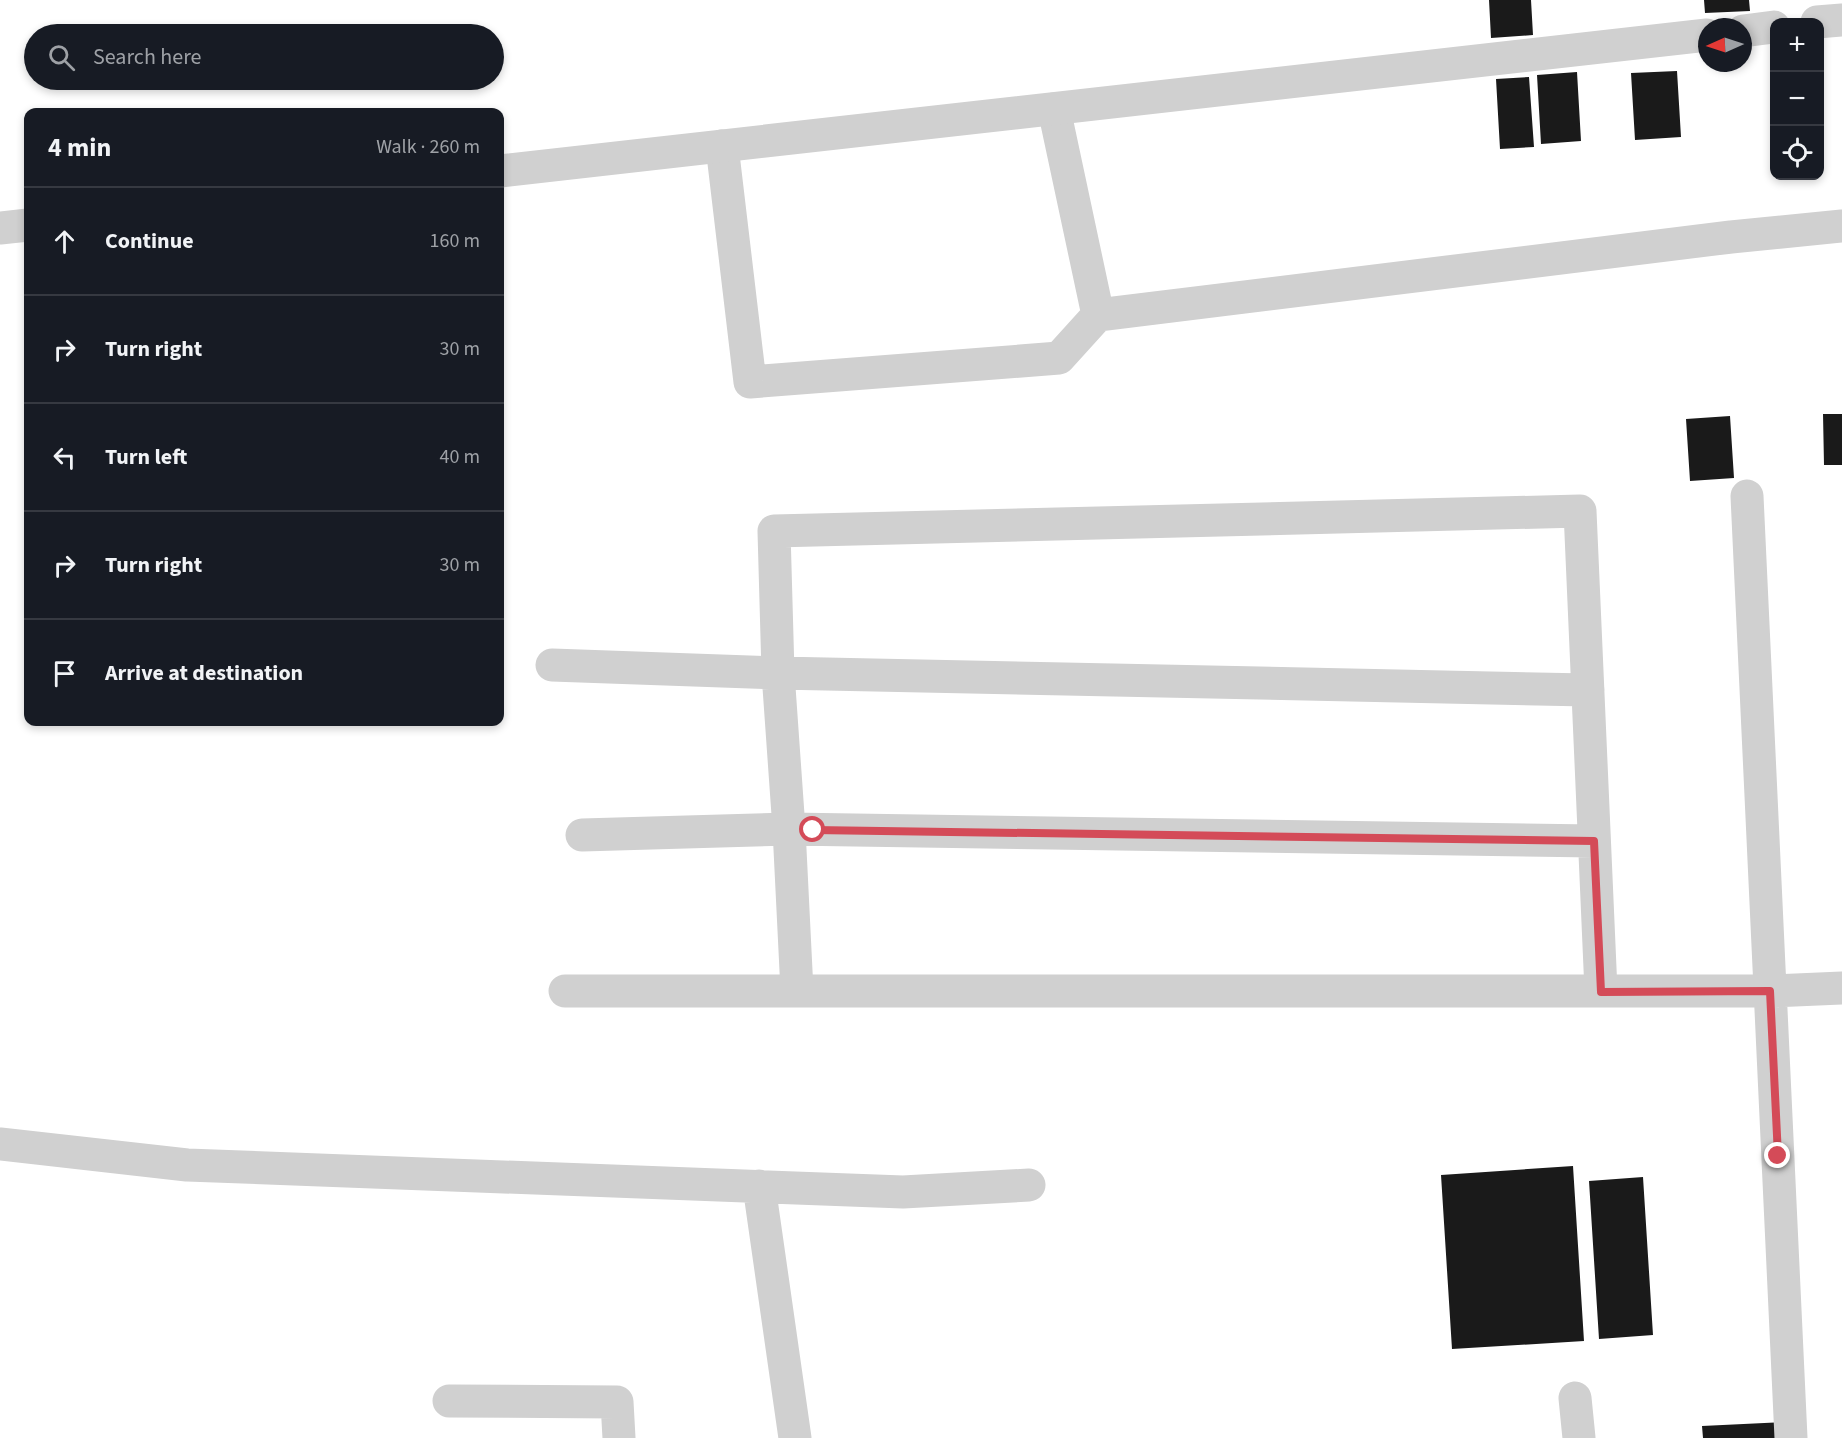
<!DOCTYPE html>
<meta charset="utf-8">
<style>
body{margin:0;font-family:"Source Sans 3",sans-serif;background:#242831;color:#f1f3f6}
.controls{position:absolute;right:18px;top:18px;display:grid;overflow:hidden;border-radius:12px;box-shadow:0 3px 9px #0003}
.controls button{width:54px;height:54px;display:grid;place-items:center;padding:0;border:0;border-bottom:2px solid #363941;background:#171b24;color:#f1f3f6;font:30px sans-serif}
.compass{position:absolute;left:1698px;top:18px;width:54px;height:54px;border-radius:50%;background:#171b24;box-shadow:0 3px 9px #0003;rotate:267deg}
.stop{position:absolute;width:18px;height:18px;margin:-14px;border:4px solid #d44b58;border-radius:50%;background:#fff}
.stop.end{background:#d44b58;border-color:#fff;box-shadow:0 2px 6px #0008}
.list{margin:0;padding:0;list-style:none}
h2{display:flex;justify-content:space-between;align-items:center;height:78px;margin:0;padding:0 24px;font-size:26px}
h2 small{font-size:20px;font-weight:400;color:#9ea1a6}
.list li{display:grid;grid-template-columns:39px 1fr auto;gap:18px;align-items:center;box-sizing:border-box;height:108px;padding:0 24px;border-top:2px solid #363941}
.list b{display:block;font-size:22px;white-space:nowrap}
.list em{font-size:20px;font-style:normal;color:#9ea1a6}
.icon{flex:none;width:33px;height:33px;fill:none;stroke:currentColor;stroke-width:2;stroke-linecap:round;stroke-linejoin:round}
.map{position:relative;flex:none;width:1842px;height:1438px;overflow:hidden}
.search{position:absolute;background:#171b24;box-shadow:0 3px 9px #0003;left:24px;top:24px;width:480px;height:66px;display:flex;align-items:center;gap:15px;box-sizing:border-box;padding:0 21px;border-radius:33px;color:#9ea1a6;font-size:22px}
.panel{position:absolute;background:#171b24;box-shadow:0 3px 9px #0003;left:24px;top:108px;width:480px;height:618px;border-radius:12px}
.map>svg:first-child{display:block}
.building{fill:#1a1a1a}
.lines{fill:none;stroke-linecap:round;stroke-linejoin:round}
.minor{stroke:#d0d0d0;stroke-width:33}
.tertiary{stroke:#d0d0d0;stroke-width:33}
.route{stroke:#d44b58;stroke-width:8}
</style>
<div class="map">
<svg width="1842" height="1438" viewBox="0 0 1842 1438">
<rect width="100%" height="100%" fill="#fff"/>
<path class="building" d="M1489,0H1531L1533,35L1491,38Z
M1704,0H1749L1750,11L1705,13Z
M1677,71L1681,137L1635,140L1631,73Z
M1577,72L1581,141L1541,144L1537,75Z
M1529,77L1534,147L1500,149L1496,79Z
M1823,414H1842V465H1824Z
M1730,416L1734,478L1690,481L1686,419Z
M1573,1166L1584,1341L1452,1349L1441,1175Z
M1643,1177L1653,1335L1599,1339L1589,1181Z
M1784,1422L1785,1438H1703L1702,1426Z"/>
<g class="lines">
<path class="minor" d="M1054,109L1098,315
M722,146L750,382L1059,358L1098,315L1731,237L1842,226
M1747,496L1791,1438
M552,665L778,673L1588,690
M582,835L789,829L1594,841
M565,991H1770L1842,988
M797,991L789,829L778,673L774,531L1580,511L1601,991
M0,1144L187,1165L903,1192L1029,1185
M759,1186L795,1438
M1575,1398L1579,1438
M449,1401L617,1402L619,1438"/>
<path class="tertiary" d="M1817,22L1842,20
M1743,31L1774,27
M500,171L1707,35
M0,228L28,225"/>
</g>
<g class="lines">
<path class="route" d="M813,830L1594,841L1601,992L1770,991L1778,1156"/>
</g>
</svg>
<div class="controls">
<button>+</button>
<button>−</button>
<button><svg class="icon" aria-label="locate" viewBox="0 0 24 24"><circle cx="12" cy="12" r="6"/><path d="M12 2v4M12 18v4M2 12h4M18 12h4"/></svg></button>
</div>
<svg class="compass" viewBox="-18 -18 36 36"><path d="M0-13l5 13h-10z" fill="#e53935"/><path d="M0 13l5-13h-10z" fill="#9ea1a6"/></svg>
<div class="stop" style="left:813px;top:830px"></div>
<div class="stop end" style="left:1778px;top:1156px"></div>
<div class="search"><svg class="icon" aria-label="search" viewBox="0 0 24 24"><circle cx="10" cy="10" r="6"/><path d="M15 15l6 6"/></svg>Search here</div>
<section class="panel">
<h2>4 min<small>Walk · 260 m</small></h2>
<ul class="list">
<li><svg class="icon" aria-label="ahead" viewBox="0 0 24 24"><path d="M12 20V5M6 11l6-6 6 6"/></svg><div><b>Continue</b></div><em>160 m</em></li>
<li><svg class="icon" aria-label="right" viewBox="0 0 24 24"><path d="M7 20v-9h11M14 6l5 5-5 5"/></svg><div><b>Turn right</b></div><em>30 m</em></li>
<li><svg class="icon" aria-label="left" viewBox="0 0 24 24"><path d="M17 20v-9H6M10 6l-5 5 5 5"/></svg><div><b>Turn left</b></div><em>40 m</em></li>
<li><svg class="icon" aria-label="right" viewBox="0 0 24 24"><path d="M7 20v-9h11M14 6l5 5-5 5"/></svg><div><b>Turn right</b></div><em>30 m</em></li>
<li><svg class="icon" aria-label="arrive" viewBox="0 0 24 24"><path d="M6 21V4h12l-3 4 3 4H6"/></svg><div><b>Arrive at destination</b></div></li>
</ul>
</section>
</div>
